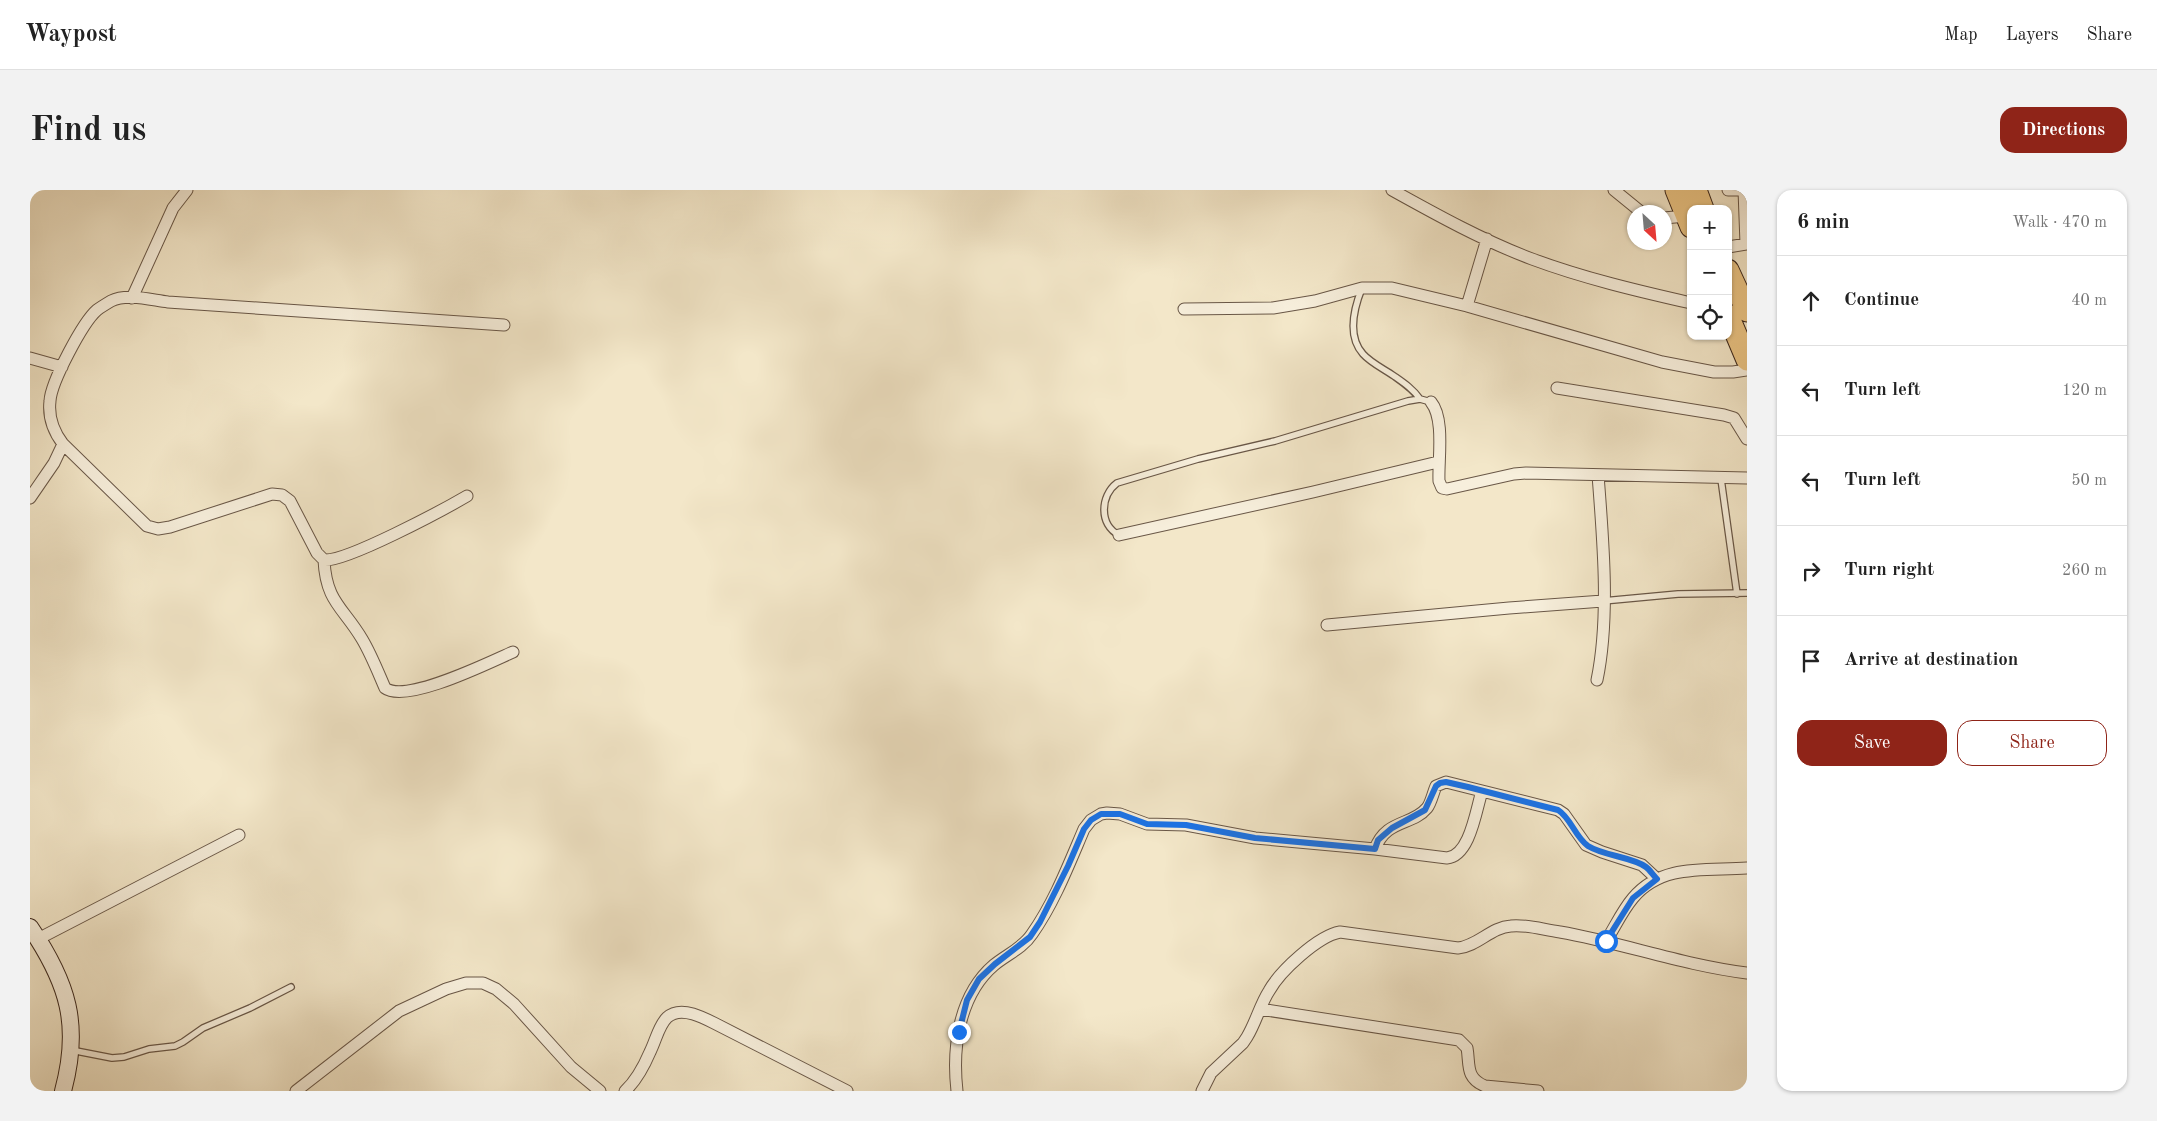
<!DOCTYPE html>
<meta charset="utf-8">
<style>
body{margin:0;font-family:"Old Standard TT",serif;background:#f2f2f2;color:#222}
.controls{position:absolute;right:15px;top:15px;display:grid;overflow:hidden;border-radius:10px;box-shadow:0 1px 4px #0004}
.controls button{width:45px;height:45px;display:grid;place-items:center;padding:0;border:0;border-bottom:1px solid #e0e0e0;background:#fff;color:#222;font:25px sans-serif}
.compass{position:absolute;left:1597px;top:15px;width:45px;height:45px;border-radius:50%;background:#fff;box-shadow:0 1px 4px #0004;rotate:154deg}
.stop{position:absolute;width:15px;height:15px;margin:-11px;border:4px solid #1a73e8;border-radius:50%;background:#fff}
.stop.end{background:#1a73e8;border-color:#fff;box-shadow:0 1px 5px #0008}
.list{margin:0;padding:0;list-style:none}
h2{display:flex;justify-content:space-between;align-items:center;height:65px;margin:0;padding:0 20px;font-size:21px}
h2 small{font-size:16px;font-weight:400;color:#767676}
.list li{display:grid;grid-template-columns:32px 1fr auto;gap:15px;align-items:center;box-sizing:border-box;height:90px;padding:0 20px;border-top:1px solid #e0e0e0}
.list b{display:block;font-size:19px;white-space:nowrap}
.list em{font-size:16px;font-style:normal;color:#767676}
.actions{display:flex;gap:10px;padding:15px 20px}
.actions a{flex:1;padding:11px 0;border:1px solid #8f2418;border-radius:15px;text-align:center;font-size:18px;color:#8f2418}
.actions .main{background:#8f2418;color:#fff}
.icon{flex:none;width:28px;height:28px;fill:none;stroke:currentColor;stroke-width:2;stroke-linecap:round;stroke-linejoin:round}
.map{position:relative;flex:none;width:1717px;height:901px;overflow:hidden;border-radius:15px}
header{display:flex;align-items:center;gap:30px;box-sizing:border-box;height:70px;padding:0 25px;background:#fff;border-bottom:1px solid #e0e0e0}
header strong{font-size:24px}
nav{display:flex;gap:28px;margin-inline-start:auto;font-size:18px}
.intro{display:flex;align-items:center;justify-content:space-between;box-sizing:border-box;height:120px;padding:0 30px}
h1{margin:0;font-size:35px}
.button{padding:12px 22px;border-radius:15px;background:#8f2418;color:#fff;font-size:18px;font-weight:700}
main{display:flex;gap:30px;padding:0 30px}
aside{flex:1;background:#fff;border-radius:15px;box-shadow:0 1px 4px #0004}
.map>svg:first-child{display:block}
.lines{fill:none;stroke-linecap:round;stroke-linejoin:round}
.lane-casing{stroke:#695747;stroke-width:8}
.street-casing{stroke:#695747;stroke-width:13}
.secondary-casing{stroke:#3b271c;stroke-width:18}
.highway-casing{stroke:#3b271c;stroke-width:23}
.lane{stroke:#f7efdc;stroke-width:5.5}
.street{stroke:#f7efdc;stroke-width:11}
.secondary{stroke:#f7efdc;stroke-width:16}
.highway{stroke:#eac484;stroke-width:21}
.route{stroke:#1a73e8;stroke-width:6}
</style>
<header>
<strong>Waypost</strong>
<nav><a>Map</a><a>Layers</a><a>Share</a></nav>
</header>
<div class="intro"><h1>Find us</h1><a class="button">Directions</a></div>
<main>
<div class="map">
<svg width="1717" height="901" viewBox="0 0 1717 901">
<rect width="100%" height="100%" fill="#f3e7c9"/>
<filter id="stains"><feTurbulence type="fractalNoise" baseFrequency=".004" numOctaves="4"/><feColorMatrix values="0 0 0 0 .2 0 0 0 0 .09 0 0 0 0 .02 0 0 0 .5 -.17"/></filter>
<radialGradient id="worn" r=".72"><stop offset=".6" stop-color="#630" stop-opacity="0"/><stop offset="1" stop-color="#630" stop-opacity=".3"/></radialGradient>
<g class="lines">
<defs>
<path id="lane" d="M1332,98C1324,118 1317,146 1333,164C1341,173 1354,179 1364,186C1374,193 1383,199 1390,209
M1691,289L1707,404
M1089,345C1069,335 1070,306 1087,293L1168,269L1245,251L1378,211L1390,209L1401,212
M1573,411L1648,404L1717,403
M41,860L82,868L94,867L119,859L145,856L153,852L173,838L220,818L261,797"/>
<path id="street" d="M1362,0C1407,25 1454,51 1502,69C1553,88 1608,101 1661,113
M1584,0L1611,22
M1698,0H1711
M1714,0L1716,54
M1634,28L1656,26
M1698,57L1717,54
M102,108L143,18L157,0
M1437,116L1457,49
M1154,119L1243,118L1285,111L1332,98H1362L1437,116L1632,172L1684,182H1703L1717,180
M474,135L138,112C121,110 97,103 81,111C76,114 71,117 67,120C53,132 21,192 20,211C18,228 23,241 33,254L117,336L128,339L140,337L242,304L252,305L260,311L287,363L294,370C296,412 313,417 332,449C341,464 348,482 355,498C376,514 460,472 483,462
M0,168L32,177
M1527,198L1694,225L1704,228L1717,249
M1401,212C1415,229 1408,270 1409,291L1412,298L1417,299L1484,284L1496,283L1717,288
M0,308L24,273L33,254
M1089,345L1283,302L1408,272
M294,370C316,372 413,320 437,306
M1297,435L1479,418L1573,411
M1567,490C1580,427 1573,350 1568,285
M1345,659C1356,629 1382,636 1397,618C1401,613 1403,603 1406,596L1416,592L1528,620L1534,624L1556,655L1572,662L1612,675L1627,689
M8,749L209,645
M1576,751C1585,737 1592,721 1603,708C1632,673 1677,681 1717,678
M1230,819L1429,850L1437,858C1440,874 1435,888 1455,896L1508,901
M266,901L369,821L416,799L436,793H453L466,799L484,814L541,877L570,901
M595,901C606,891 614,876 620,862C630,842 631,815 663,824C670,826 678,830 684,833L817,901
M927,901C922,857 929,805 964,775C976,765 993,758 1002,744C1024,713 1039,674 1054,639L1061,630L1071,624L1077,623L1090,624L1117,634L1156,635L1225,648L1345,659L1417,668C1440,666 1446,620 1452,601
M1172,901L1181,883L1213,853L1217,847C1226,832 1230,815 1239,801C1250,781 1288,746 1310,742L1428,758C1448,756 1461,737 1481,736C1496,734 1514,740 1530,742C1593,753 1653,775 1717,783"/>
<path id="secondary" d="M0,737C38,793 51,835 33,901"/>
<path id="highway" d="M1646,0L1661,37
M1666,0L1673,19
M1698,80L1717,121
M1698,125L1717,170"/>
</defs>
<use href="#lane" class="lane-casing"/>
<use href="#street" class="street-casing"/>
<use href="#secondary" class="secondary-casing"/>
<use href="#highway" class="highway-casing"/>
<use href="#lane" class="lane"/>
<use href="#street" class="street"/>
<use href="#secondary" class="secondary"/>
<use href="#highway" class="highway"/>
</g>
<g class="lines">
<path class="route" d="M929,842L937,810L949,789L965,774L1000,747L1010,732L1038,676L1054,639L1061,630L1071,624H1090L1117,634L1156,635L1225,648L1345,659L1348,650L1362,638L1395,620L1406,596L1410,593L1416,592L1438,597L1528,620C1541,628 1545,647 1558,656C1574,666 1603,667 1616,677C1620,680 1623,685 1627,689L1603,708L1576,751"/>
</g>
<rect width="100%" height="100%" filter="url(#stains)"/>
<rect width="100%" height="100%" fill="url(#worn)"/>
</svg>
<div class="controls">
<button>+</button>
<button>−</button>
<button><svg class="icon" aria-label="locate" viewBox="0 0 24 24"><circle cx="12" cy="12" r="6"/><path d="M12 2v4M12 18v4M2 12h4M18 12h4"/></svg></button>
</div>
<svg class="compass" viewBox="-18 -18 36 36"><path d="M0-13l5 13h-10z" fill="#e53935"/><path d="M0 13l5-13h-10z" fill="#767676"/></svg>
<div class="stop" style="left:1576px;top:751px"></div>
<div class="stop end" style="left:929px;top:842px"></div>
</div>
<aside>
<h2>6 min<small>Walk · 470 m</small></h2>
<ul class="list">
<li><svg class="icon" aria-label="ahead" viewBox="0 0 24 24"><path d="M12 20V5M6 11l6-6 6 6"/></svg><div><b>Continue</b></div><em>40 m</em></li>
<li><svg class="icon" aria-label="left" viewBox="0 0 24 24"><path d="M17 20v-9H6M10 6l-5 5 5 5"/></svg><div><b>Turn left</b></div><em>120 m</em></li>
<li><svg class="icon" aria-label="left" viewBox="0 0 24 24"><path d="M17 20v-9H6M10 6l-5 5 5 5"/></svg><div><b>Turn left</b></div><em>50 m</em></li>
<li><svg class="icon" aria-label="right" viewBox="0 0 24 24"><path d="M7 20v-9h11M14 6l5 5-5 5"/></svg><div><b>Turn right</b></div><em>260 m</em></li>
<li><svg class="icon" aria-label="arrive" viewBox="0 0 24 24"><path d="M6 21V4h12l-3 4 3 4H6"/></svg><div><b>Arrive at destination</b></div></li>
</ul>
<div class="actions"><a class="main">Save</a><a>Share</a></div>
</aside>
</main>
